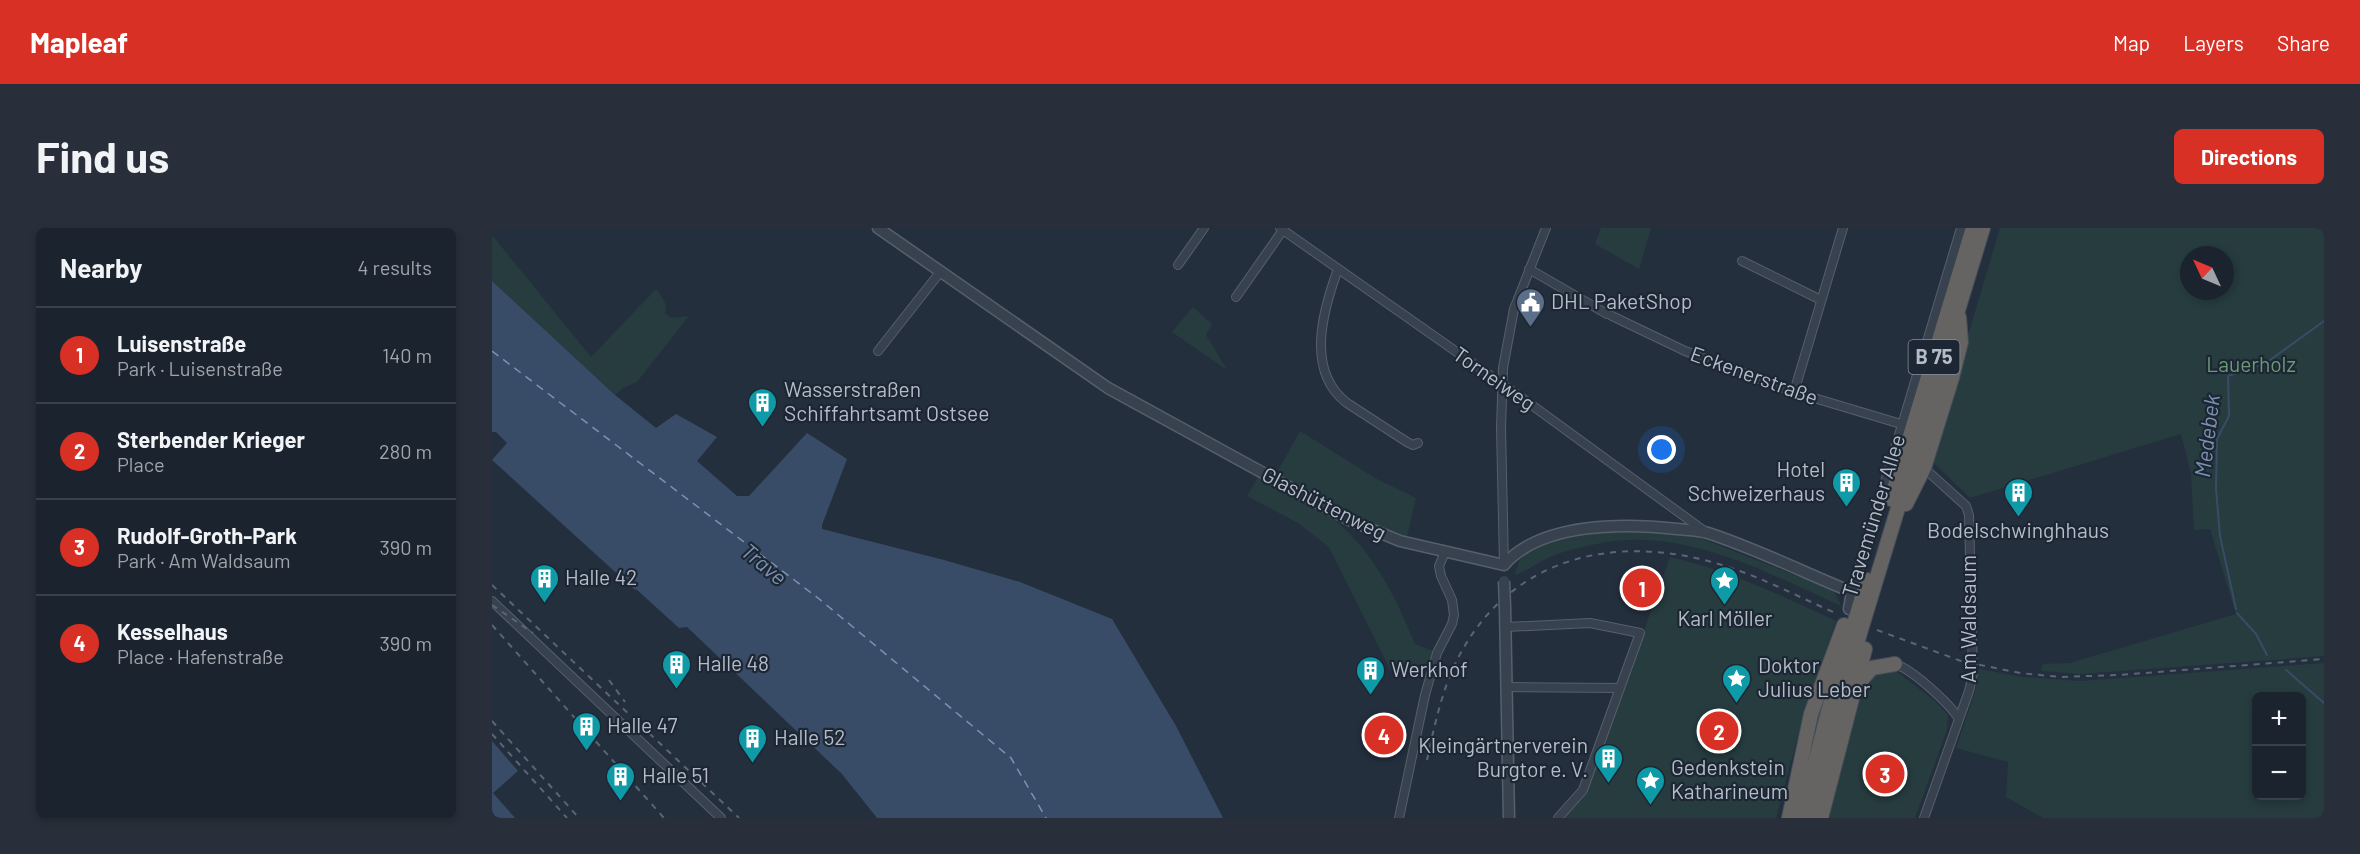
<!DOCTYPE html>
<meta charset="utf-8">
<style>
body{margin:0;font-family:Barlow,sans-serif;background:#282f3a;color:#f1f3f6}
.controls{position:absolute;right:18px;bottom:18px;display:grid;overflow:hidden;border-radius:9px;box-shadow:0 3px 9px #0003}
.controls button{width:54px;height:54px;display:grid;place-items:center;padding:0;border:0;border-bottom:2px solid #39404a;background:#1b232e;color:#f1f3f6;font:30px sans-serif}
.compass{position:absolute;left:1688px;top:18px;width:54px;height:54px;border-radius:50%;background:#1b232e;box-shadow:0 3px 9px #0003;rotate:314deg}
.you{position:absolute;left:1170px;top:222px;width:21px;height:21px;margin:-15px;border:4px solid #fff;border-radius:50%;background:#1a73e8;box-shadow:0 0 0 9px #1a73e833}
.badge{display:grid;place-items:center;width:39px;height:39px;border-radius:50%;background:#d93025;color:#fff;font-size:20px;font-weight:700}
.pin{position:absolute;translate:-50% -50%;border:3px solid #fff;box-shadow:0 2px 6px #0006}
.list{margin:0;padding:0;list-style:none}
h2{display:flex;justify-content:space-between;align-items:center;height:78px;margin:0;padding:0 24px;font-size:26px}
h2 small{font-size:20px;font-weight:400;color:#a0a4aa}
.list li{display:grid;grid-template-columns:39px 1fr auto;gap:18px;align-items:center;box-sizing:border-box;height:96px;padding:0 24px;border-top:2px solid #39404a}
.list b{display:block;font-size:22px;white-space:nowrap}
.list p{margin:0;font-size:20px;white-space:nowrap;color:#a0a4aa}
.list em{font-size:20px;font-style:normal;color:#a0a4aa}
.map{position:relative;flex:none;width:1832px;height:590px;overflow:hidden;border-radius:9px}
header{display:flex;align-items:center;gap:36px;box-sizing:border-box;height:84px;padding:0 30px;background:#d93025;color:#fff}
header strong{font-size:28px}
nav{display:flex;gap:33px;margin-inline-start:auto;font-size:21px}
.intro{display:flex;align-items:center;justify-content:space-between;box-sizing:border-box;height:144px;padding:0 36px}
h1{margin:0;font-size:42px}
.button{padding:15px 27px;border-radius:9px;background:#d93025;color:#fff;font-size:21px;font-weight:700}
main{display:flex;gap:36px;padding:0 36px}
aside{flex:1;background:#1b232e;border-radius:9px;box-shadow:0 3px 9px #0003}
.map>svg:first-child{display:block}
.green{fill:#263c3f;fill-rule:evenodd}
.water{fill:#394c67}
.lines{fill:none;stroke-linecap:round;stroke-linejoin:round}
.stream{stroke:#394c67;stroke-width:2}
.ferry{stroke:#7c92b1;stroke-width:1.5;stroke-dasharray:8 6;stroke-linecap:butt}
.minor-casing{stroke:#565f6c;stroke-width:10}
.tertiary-casing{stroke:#565f6c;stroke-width:13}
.trunk-casing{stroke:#434c59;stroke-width:16}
.minor{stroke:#38414e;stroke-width:8}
.tertiary{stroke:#38414e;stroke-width:10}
.trunk{stroke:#656462;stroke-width:14}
.rail{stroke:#5a6575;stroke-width:2;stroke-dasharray:6 6;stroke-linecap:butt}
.tertiary-bridge-casing{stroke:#565f6c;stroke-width:13;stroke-linecap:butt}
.tertiary-bridge{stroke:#38414e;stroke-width:10}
.labels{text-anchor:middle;stroke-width:4.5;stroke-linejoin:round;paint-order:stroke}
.shield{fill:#1d2633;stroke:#878f9c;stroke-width:1.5}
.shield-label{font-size:20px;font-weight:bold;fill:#b4bcc9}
.poi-label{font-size:21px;fill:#b4bcc9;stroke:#1d2633;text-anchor:start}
.park-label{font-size:21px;fill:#6b9a76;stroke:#1d2633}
.street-label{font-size:21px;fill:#b4bcc9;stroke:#1d2633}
.water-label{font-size:22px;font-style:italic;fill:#7c92b1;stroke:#1d2633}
</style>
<header>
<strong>Mapleaf</strong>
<nav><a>Map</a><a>Layers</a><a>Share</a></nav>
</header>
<div class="intro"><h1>Find us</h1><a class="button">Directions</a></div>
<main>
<aside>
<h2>Nearby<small>4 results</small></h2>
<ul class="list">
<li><span class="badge">1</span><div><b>Luisenstraße</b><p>Park · Luisenstraße</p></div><em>140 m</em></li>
<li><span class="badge">2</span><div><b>Sterbender Krieger</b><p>Place</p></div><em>280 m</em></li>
<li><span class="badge">3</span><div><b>Rudolf-Groth-Park</b><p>Park · Am Waldsaum</p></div><em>390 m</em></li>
<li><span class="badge">4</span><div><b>Kesselhaus</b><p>Place · Hafenstraße</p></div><em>390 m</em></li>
</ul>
</aside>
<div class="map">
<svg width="1832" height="590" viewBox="0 0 1832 590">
<rect width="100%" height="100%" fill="#242f3e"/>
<path class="green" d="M1109,0H1159L1147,41L1103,16Z
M1508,0H1832V428L1588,446L1551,443L1549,441L1551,436L1578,435L1744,386L1718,301L1702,302L1699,246L1689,206L1478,270L1439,232ZM1697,27H1733V63H1697Z
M0,7L99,129L164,61C170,69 176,75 173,85L179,90L197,88L145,154L131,160L123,167L0,53Z
M701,79L720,96L714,107L735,142L680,104Z
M808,203L883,250L924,270L915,309L859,286L784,246Z
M767,248C790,261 815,272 836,287C880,319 903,368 923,416L941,423L933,442L899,443L837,319L806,295L755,268Z
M1117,302H1143L1203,308L1341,362L1349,378C1272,343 1186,296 1100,317C1085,320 1069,324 1056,330C1044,335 1036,343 1023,347C1025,340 1026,334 1030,329C1044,313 1096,307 1117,302Z
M1178,329C1239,343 1288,367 1344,393L1312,485L1284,590H1070L1095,564Z
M1832,435V590H1551L1514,569L1516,534L1464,520L1483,464L1487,441L1531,449L1588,453ZM1764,469H1810V568H1764Z
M1398,443L1405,444L1443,473L1456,487L1455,502L1423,590H1335L1371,462C1378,449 1383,445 1398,443Z"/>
<path class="water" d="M0,53L123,167L164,200L184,186L225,209L205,233L245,268H257L315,205L355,231L330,297V301L452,332L528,354L620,391L684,498L731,590H385L350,546L195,399L187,400L144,361L143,362L0,232L15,215L4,204H0Z
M0,513L26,543L1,565L23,590H0Z"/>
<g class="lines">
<path class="stream" d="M1744,381L1728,308L1724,261L1725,211L1737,188L1736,148L1774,135L1832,93
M1745,385L1764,406L1775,427
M1794,442L1832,475"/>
<path class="ferry" d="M0,123L326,370L519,530L554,590"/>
<defs>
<path id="minor" d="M788,0L1026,167L1211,302
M1250,33L1329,72
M686,37L712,0
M846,41C831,82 813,143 855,175L915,214L921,217L926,215
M1037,41L1115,86
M744,69L791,2
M1120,88L1193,123L1302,164L1409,196
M386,123L449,43
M1302,164L1351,0
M1432,240L1474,278L1477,287L1481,446L1477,463L1432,590
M1012,337L1009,200L1011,140L1022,81L1054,0
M1360,364L1469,0
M0,373L229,590
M1014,399L1098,395L1148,405L1091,562L1066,590
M1403,436C1420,441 1458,476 1467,491
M1015,459L1127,460
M907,590L933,467L945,425L960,396L962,387L960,372L949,348L947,338L953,324"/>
<path id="tertiary" d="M386,0L616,160L857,292L908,313L1012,337
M1012,337C1049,294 1133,295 1185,301C1195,302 1207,302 1216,305C1265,321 1313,345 1360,364L1357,381
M1013,379L1017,590"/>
<path id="trunk" d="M1399,271L1481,0
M1414,276L1432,240L1460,150L1469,114L1467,89
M1366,456L1380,440L1403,436
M1297,590L1319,486L1352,397
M1309,590L1336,484L1375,352
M1318,590L1368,405L1491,0
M1329,590L1373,421"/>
</defs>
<use href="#minor" class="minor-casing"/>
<use href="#tertiary" class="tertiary-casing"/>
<use href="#trunk" class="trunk-casing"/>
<use href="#minor" class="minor"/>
<use href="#tertiary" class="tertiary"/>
<use href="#trunk" class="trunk"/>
<path class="rail" d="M0,357L247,590
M0,377L41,405
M0,397L172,590
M1385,402L1469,433L1528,445L1568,449L1627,447L1832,431
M117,452L133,474
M0,493L87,590
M0,506L75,590
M935,532C942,500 949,466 963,436C1015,328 1125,303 1233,338C1272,350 1308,370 1346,386"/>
<defs>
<path id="tertiary-bridge" d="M1012,353L1013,379"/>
</defs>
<use href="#tertiary-bridge" class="tertiary-bridge-casing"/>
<use href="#tertiary-bridge" class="tertiary-bridge"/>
</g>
<defs>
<symbol id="civic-pin" viewBox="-11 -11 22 30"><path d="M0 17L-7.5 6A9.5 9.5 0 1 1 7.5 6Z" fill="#5c6f8a" stroke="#1d2633"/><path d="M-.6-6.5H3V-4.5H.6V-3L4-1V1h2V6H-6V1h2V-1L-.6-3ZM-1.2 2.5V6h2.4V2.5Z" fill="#fff"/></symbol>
<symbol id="building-pin" viewBox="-11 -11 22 30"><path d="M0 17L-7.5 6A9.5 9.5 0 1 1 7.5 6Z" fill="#0f9aa8" stroke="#1d2633"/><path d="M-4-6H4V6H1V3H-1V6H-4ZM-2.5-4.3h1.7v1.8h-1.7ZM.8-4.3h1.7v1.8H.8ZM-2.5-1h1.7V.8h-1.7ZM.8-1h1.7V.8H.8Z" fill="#fff"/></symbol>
<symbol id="sight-pin" viewBox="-11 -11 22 30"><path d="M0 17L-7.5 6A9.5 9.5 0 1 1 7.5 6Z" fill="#0f9aa8" stroke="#1d2633"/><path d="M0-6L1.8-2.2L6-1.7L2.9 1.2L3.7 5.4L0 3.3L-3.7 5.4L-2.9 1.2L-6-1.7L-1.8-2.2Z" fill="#fff"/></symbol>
</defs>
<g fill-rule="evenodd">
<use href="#civic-pin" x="1022" y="58" width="33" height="45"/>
<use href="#building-pin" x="254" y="158" width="33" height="45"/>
<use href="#building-pin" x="1338" y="238" width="33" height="45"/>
<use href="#building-pin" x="1510" y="248" width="33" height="45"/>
<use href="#building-pin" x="36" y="334" width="33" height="45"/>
<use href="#sight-pin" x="1216" y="336" width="33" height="45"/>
<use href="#building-pin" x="168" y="420" width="33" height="45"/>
<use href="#building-pin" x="862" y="426" width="33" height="45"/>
<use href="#sight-pin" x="1228" y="434" width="33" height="45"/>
<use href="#building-pin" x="78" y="482" width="33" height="45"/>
<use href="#building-pin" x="244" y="494" width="33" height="45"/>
<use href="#building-pin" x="1100" y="514" width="33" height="45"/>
<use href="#building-pin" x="112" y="532" width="33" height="45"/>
<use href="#sight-pin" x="1142" y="536" width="33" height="45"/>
</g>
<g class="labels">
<rect class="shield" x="1416.5" y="112" width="51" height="34" rx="4.5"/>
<g class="shield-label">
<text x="1442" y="136">B 75</text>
</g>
<g class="poi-label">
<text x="1059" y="81">DHL PaketShop</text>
<text x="292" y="169">Wasserstraßen<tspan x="292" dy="24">Schiffahrtsamt Ostsee</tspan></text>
<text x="1333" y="249" text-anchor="end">Hotel<tspan x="1333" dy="24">Schweizerhaus</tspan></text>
<text x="1526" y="310" text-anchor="middle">Bodelschwinghhaus</text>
<text x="73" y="357">Halle 42</text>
<text x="1233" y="398" text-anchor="middle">Karl Möller</text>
<text x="205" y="443">Halle 48</text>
<text x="1266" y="445">Doktor<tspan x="1266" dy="24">Julius Leber</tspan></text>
<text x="899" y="449">Werkhof</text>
<text x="115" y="505">Halle 47</text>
<text x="282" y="517">Halle 52</text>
<text x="1096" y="525" text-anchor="end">Kleingärtnerverein<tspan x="1096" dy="24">Burgtor e. V.</tspan></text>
<text x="1179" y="547">Gedenkstein<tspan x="1179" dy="24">Katharineum</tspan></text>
<text x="150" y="555">Halle 51</text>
</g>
<g class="park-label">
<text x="1759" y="144">Lauerholz</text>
</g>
<g class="street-label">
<text transform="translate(1262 148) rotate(20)" y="7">Eckenerstraße</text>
<text transform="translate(1002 151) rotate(35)" y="7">Torneiweg</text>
<text transform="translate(832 276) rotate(27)" y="7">Glashüttenweg</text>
<text transform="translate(1382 288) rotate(-73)" y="7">Travemünder Allee</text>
<text transform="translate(1477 391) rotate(-90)" y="7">Am Waldsaum</text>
</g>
<g class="water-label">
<text transform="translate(1715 208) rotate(-83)" y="8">Medebek</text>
<text transform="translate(272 336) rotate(40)" y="8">Trave</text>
</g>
</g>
</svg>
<div class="controls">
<button>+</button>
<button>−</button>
</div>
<svg class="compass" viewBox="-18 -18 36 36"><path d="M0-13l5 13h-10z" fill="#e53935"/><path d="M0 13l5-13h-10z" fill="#a0a4aa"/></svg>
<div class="you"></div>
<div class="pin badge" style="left:1150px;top:360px">1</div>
<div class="pin badge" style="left:1227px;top:503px">2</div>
<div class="pin badge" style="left:1393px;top:546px">3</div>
<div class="pin badge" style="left:892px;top:507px">4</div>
</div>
</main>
